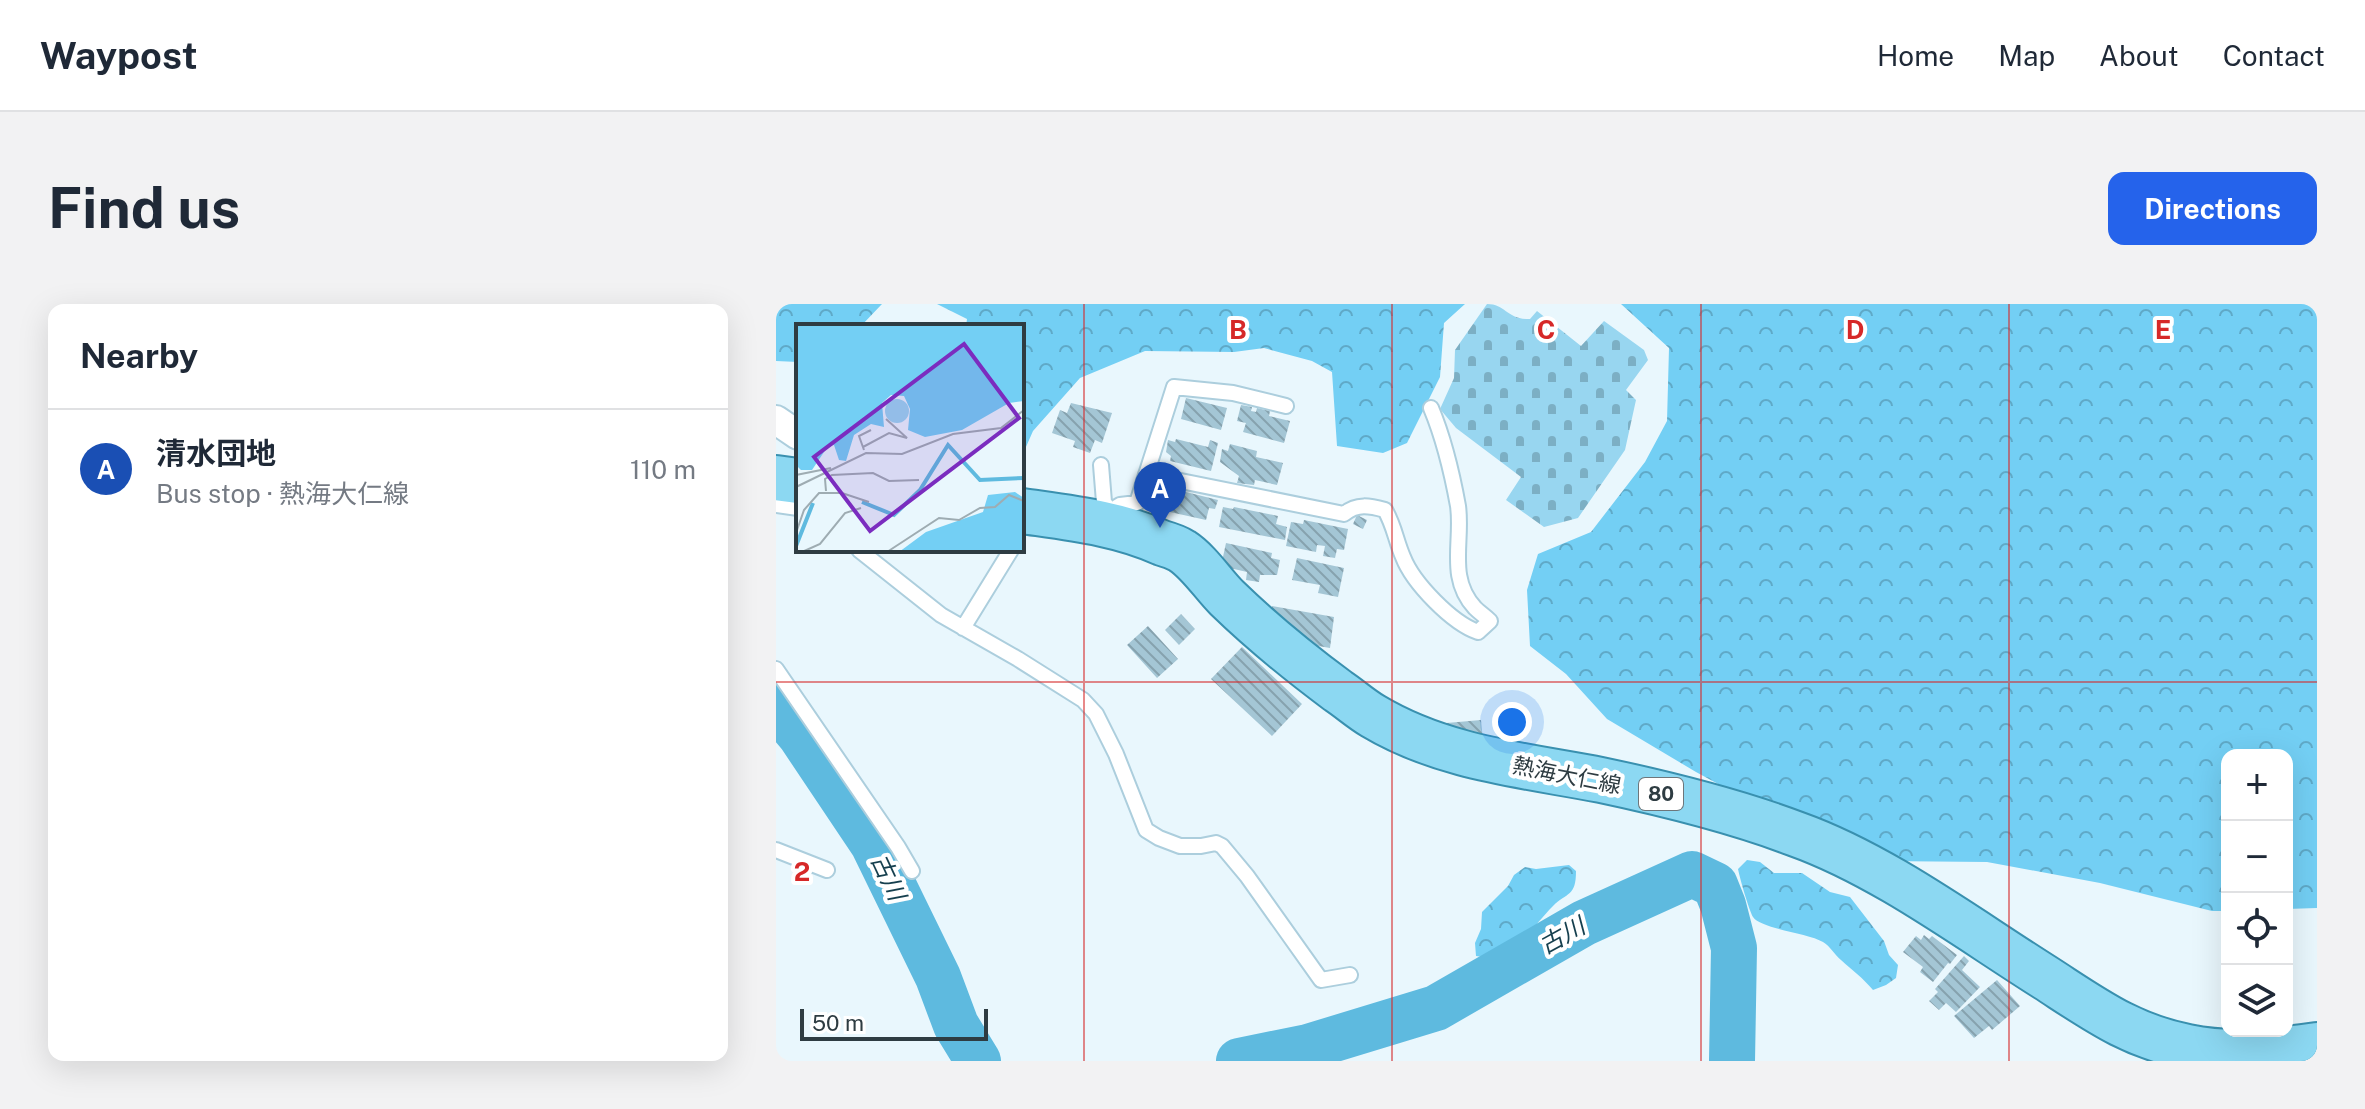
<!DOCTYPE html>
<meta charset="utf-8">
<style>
body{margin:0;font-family:"Public Sans","Noto Sans JP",sans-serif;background:#f2f2f3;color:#1f2937}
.controls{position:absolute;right:24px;bottom:24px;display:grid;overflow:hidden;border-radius:16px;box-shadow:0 8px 32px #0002}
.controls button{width:72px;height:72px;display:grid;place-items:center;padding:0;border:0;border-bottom:2px solid #e0e1e3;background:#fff;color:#1f2937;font:40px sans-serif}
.scale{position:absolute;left:24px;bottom:20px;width:188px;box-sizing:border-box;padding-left:8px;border:4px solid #2e3c42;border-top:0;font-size:22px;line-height:28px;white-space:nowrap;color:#2e3c42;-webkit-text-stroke:6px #fff;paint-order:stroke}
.you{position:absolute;left:736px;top:418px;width:28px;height:28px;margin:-20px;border:6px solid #fff;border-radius:50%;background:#1a73e8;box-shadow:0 0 0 12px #1a73e833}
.badge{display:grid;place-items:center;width:52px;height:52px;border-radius:50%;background:#2563eb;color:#fff;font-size:26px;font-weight:700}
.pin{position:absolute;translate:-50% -66px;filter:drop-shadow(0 2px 4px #0008)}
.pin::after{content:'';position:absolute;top:42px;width:28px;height:24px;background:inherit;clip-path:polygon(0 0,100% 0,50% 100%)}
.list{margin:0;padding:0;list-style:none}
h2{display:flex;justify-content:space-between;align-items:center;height:104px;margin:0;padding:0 32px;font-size:34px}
h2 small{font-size:26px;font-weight:400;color:#747a83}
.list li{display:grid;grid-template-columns:52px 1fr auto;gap:24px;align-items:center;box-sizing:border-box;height:120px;padding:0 32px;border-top:2px solid #e0e1e3}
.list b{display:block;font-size:30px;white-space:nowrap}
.list p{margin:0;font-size:26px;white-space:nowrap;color:#747a83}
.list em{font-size:26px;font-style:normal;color:#747a83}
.icon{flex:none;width:44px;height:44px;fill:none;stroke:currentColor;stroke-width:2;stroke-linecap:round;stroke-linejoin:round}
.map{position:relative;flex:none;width:1541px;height:757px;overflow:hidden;border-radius:16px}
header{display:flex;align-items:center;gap:48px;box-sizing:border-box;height:112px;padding:0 40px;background:#fff;border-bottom:2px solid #e0e1e3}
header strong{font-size:38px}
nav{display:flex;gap:44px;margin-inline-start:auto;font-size:28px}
.intro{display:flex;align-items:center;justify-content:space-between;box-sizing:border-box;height:192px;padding:0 48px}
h1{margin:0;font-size:56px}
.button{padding:20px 36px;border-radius:16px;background:#2563eb;color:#fff;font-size:28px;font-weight:700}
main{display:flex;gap:48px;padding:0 48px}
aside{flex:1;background:#fff;border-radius:16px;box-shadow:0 8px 32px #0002}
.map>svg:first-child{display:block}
.forest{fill:url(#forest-crowns)}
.cemetery{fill:url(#cemetery-stones)}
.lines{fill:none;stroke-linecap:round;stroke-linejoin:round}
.river{stroke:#5ebadf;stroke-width:46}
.building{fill:url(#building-back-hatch)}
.service-casing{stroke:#accedd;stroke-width:18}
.minor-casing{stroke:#accedd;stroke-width:32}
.primary-casing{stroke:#3990af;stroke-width:48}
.service{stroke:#fff;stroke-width:14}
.minor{stroke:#fff;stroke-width:28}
.primary{stroke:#8cd8f2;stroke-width:44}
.grid{fill:none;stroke:#d62828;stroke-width:2;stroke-opacity:0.55}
.labels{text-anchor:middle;stroke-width:8;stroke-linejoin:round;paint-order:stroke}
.shield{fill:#fff;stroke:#6d767b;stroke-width:2}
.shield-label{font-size:20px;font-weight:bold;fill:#2e3c42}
.street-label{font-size:22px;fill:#2e3c42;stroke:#fff}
.water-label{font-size:24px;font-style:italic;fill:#153f4e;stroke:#fff}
.inset-river{fill:none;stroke:#5ebadf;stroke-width:4}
.inset-road{fill:none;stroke:#9eacb2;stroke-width:2}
.view{fill:#7b2cbf;fill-opacity:0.15;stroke:#7b2cbf;stroke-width:4}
.inset-edge{fill:none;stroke:#2e3c42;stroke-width:4}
.grid-label{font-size:26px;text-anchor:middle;font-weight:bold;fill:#d62828;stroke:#fff;stroke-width:8;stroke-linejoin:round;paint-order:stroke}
</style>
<header>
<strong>Waypost</strong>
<nav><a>Home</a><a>Map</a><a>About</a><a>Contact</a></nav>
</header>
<div class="intro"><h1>Find us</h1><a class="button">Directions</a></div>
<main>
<aside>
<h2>Nearby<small></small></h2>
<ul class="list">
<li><span class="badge" style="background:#1a4fb4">A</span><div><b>清水団地</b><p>Bus stop · 熱海大仁線</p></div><em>110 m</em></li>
</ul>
</aside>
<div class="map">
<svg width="1541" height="757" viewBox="0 0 1541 757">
<defs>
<pattern id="forest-crowns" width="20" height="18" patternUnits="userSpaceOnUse" patternTransform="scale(2)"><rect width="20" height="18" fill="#73cff4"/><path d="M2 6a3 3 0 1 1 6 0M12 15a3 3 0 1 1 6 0" fill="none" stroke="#5fa9c7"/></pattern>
<pattern id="cemetery-stones" width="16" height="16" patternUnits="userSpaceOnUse" patternTransform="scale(2)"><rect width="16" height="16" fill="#98d6f0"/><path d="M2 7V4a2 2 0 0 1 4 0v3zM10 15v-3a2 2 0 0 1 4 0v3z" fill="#7cafc4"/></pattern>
<pattern id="building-back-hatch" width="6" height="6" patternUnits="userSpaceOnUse" patternTransform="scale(2)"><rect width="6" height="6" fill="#a4c6d5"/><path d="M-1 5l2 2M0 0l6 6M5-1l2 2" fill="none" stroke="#86a2ae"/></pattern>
</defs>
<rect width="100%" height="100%" fill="#e9f7fd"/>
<path class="forest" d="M0,0H106L85,22H22V58L0,57Z
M161,0H689L668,19L664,73L631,139L607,149L561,142L556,68L536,57L488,44L458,48L369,47L304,74L257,127L246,152V22H190L191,15Z
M845,0H1541V604L1511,605V451H1451V607H1436L1324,579L1211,558L1105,557L1044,535L920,468L831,415L790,370L754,342L751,286L762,250L815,228L869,158L891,117L893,44Z
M971,556L984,558L998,569H1026L1054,588L1074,593L1108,637L1113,651L1122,661L1120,674L1110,681L1097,686C1087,674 1076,666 1065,656C1059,651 1054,642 1047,638C1032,629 985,625 977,613C973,606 964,575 962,565Z
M793,561L800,567C800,593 791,588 777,602C756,623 735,660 700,652L699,639L705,625L706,608L732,582L738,571L749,563L760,565Z"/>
<path class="cemetery" d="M711,0C730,0 731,16 754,15L761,7L805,42L828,17L868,46L872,56L850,86L860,96L849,146L802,214L768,223L730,196L745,173L680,124L664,105L678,74L679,46Z"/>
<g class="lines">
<path class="river" d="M0,403L24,431L97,540L162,673L180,721L202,757
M463,757L532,743L660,704L808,619L916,570L939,581L947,601L958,644L956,757"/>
</g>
<path class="building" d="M410,94L451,104L445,126L405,115Z
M295,99L336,109L326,139L319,136L314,149L297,143L299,137L276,129L284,106L291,109Z
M465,101L476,103L475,107L480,108L481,104L494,107L493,112L514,117L508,139L467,128L470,119L461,117Z
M400,135L432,143L434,136L442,139L435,167L394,157L395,152L390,148L392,136L399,138Z
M454,140L481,147L480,153L507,159L501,181L479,176L478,181L461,179L463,172L444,158L446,145L452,147Z
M390,183L442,196L439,205L433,204L430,216L385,206Z
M447,203L457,205L458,203L502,212L500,220L511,223L509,236L443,223Z
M581,211L591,216L587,225L577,220Z
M528,216L572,225L568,246L561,245L559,254L547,252L549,242L541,241L540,248L510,242L515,218L527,220Z
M450,239L496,249L495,254L504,256L501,271H484L483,278L470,276L471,268L445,262Z
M521,254L568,264L562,293L542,289L544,281L516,276Z
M496,302L558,313L554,344L537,341L494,313Z
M405,310L419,325L403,341L389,326Z
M372,322L402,355L381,374L351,341Z
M466,343L526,400L496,432L435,375Z
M705,416L707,437L659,420Z
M1148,631L1153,635L1156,632L1181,651L1174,660L1172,659L1157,678L1144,668L1147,663L1127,648L1140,632L1145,636Z
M1188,652L1193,657L1186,666L1204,683L1180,708L1170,699L1163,706L1153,697L1162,688L1159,685Z
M1221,676L1244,702L1216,726L1213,722L1198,734L1178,712Z"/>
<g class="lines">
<defs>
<path id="service" d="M325,161L328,198L334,207L333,212
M370,170L568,210C581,199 594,202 609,206C618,221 620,237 627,253C637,279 676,319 702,328L714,317C709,312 704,309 699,304C671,274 687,237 682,202C676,169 668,135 655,104
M0,201L22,204
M334,207L344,201L361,199L398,83L457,89L510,102
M83,246L165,311L242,355L307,396L320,410L340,450L370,526L383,534L404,542H425L440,539L446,542L471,572L545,676L574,671
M187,324L235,246
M0,365L122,543L136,567
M0,546L51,566"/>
<path id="minor" d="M0,116L22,131"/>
<path id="primary" d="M0,174L22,177
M246,207C294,214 342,219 386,239C393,241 401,244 406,247C423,258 437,280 451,294C486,328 523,358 562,387C574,395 585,405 597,412C667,454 747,461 825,476C891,490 957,506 1020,530C1107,561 1192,625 1270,674C1318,705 1354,732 1412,743C1455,752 1497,747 1541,741"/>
</defs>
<use href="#service" class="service-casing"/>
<use href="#minor" class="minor-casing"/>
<use href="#primary" class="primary-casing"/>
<use href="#service" class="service"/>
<use href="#minor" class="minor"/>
<use href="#primary" class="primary"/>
</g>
<path class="grid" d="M308,0V757M616,0V757M925,0V757M1233,0V757M0,378H1541"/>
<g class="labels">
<rect class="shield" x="863" y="474" width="44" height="32" rx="6"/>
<g class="shield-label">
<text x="885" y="497">80</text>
</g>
<g class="street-label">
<text transform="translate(791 471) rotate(11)" y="8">熱海大仁線</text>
</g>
<g class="water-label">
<text transform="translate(112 573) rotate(65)" y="8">古川</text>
<text transform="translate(786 632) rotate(-29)" y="8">古川</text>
</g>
</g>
<g transform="translate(20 20)">
<rect width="228" height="228" fill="#e9f7fd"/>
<path d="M0,0H228V77L213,79L166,106L129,113L112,106L114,85L108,72L95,71L86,79L88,103L75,100L58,111L50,137L43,136L38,121L32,122L16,146H5L0,141ZM219,168L228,174V228H103L130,208L187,188L192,171Z" fill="#73cff4"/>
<path d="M89 87a12 12 0 1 1 24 0a12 12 0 1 1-24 0Z" fill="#98d6f0"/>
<path class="inset-river" d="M66,178L98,191L124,166L152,121L184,156L228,154M0,222L17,179"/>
<path class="inset-road" d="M67,123L93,109L111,114L90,95M68,126L63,112L75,106M0,151L35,144M0,163L70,129L106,130L157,110L205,104L228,86M30,167L29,155L36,151L77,149L93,157L123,156M0,209L8,186L23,169H46L73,178M6,228L24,220L49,189L65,184M91,228L143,194L163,196L184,184L199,183L213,171L228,177"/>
<path class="view" d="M168,20L223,94L74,207L18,133Z"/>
<rect width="228" height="228" class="inset-edge"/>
</g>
<g class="grid-label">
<text x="462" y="35">B</text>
<text x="770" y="35">C</text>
<text x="1079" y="35">D</text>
<text x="1387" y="35">E</text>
<text x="26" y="577">2</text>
</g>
</svg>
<div class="controls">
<button>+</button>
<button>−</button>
<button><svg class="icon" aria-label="locate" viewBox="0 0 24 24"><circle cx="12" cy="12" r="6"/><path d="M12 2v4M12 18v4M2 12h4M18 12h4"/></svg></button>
<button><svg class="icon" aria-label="layers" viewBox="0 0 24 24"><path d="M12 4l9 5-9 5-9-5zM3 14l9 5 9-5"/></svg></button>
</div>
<div class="scale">50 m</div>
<div class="you"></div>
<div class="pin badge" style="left:384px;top:224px;background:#1a4fb4">A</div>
</div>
</main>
